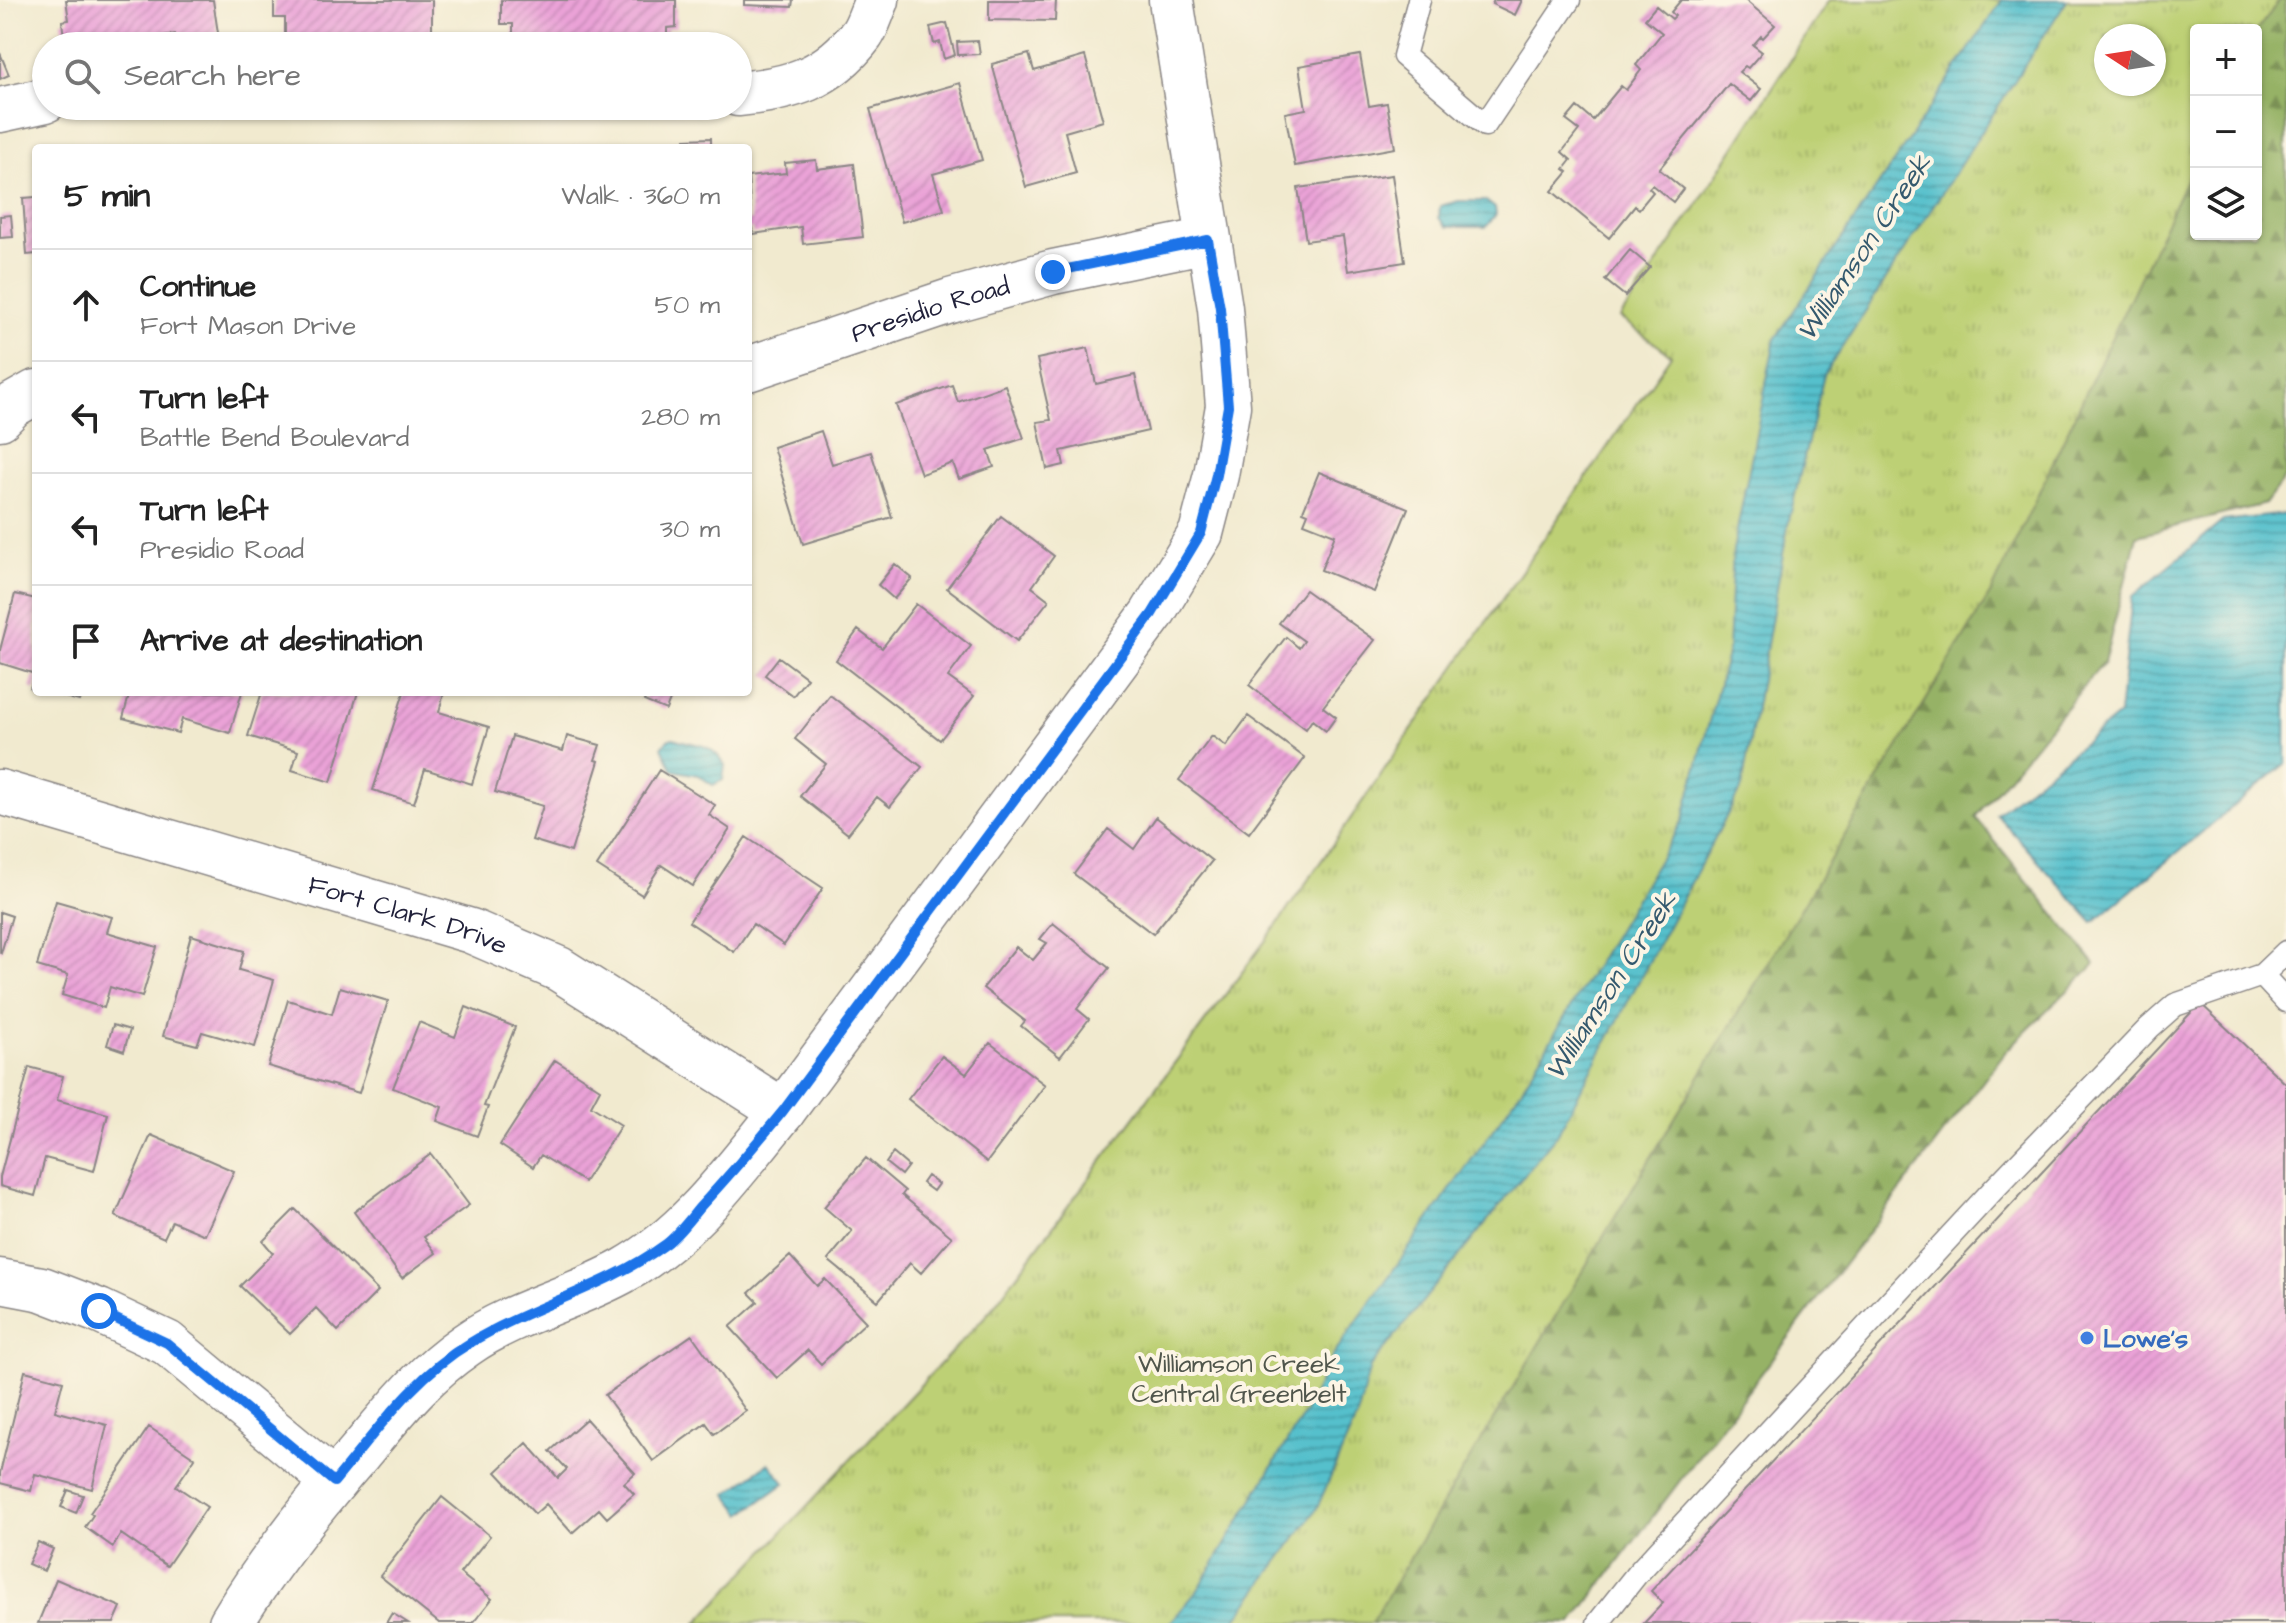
<!DOCTYPE html>
<meta charset="utf-8">
<style>
body{margin:0;font-family:"Architects Daughter",sans-serif;background:#f2f2f2;color:#222}
.controls{position:absolute;right:24px;top:24px;display:grid;overflow:hidden;border-radius:8px;box-shadow:0 2px 6px #0004}
.controls button{width:72px;height:72px;display:grid;place-items:center;padding:0;border:0;border-bottom:2px solid #e0e0e0;background:#fff;color:#222;font:40px sans-serif}
.compass{position:absolute;left:2094px;top:24px;width:72px;height:72px;border-radius:50%;background:#fff;box-shadow:0 2px 6px #0004;rotate:282deg}
.stop{position:absolute;width:24px;height:24px;margin:-18px;border:6px solid #1a73e8;border-radius:50%;background:#fff}
.stop.end{background:#1a73e8;border-color:#fff;box-shadow:0 2px 8px #0008}
.list{margin:0;padding:0;list-style:none}
h2{display:flex;justify-content:space-between;align-items:center;height:104px;margin:0;padding:0 32px;font-size:34px}
h2 small{font-size:26px;font-weight:400;color:#767676}
.list li{display:grid;grid-template-columns:52px 1fr auto;gap:24px;align-items:center;box-sizing:border-box;height:112px;padding:0 32px;border-top:2px solid #e0e0e0}
.list b{display:block;font-size:30px;white-space:nowrap}
.list p{margin:0;font-size:26px;white-space:nowrap;color:#767676}
.list em{font-size:26px;font-style:normal;color:#767676}
.icon{flex:none;width:44px;height:44px;fill:none;stroke:currentColor;stroke-width:2;stroke-linecap:round;stroke-linejoin:round}
.map{position:relative;flex:none;width:2286px;height:1623px;overflow:hidden}
.search{position:absolute;background:#fff;box-shadow:0 2px 6px #0004;left:32px;top:32px;width:720px;height:88px;display:flex;align-items:center;gap:20px;box-sizing:border-box;padding:0 28px;border-radius:44px;color:#767676;font-size:30px}
.panel{position:absolute;background:#fff;box-shadow:0 2px 6px #0004;left:32px;top:144px;width:720px;height:552px;border-radius:8px}
.map>svg:first-child{display:block}
.forest{fill:url(#forest-firs);stroke:#5c6a50;stroke-width:2;fill-rule:evenodd}
.park{fill:url(#park-tufts);stroke:#707958;stroke-width:2;fill-rule:evenodd}
.water{fill:url(#water-rules);stroke:#3b7184;stroke-width:2}
.building{fill:url(#building-hatch)}
.lines{fill:none;stroke-linecap:round;stroke-linejoin:round}
.service-casing{stroke:#8a8685;stroke-width:25}
.minor-casing{stroke:#8a8685;stroke-width:47}
.service{stroke:#fff;stroke-width:22}
.minor{stroke:#fff;stroke-width:44}
.route{stroke:#1a73e8;stroke-width:10}
.shop-dot{fill:#3f7fe0;stroke:#fcf5e5;stroke-width:3}
.labels{text-anchor:middle;stroke-width:8;stroke-linejoin:round;paint-order:stroke}
.street-label{font-size:26px;fill:#22223b;stroke:#fcf5e5}
.shop-label{font-size:26px;font-weight:bold;fill:#366cbe;stroke:#fcf5e5;text-anchor:start}
.park-label{font-size:26px;fill:#50564c;stroke:#fcf5e5}
.water-label{font-size:28px;font-style:italic;fill:#34596e;stroke:#fcf5e5}
</style>
<div class="map">
<svg width="2286" height="1623" viewBox="0 0 2286 1623">
<defs>
<pattern id="forest-firs" width="22" height="20" patternUnits="userSpaceOnUse" patternTransform="scale(2)"><rect width="22" height="20" fill="#96b266"/><path d="M5 1l3.5 6h-7zM16 11l3.5 6h-7z" fill="#7a9055"/></pattern>
<pattern id="park-tufts" width="24" height="20" patternUnits="userSpaceOnUse" patternTransform="scale(2)"><rect width="24" height="20" fill="#bdd074"/><path d="M3 7l-1-3M5 7V3M7 7l1-3M15 17l-1-3M17 17v-4M19 17l1-3" fill="none" stroke="#a2b265"/></pattern>
<pattern id="water-rules" width="6" height="5" patternUnits="userSpaceOnUse" patternTransform="scale(2)"><rect width="6" height="5" fill="#54c0cc"/><path d="M0 2.5h6" fill="none" stroke="#459ca7"/></pattern>
<pattern id="building-hatch" width="6" height="6" patternUnits="userSpaceOnUse" patternTransform="scale(2)"><rect width="6" height="6" fill="#eaa2d7"/><path d="M-1 1l2-2M0 6l6-6M5 7l2-2" fill="none" stroke="#c88bb9"/></pattern>
</defs>
<rect width="100%" height="100%" fill="#fcf5e5"/>
<filter id="ink" filterUnits="userSpaceOnUse"><feTurbulence type="fractalNoise" baseFrequency=".0125" numOctaves="2"/><feDisplacementMap in="SourceGraphic" scale="16" xChannelSelector="R" yChannelSelector="G"/><feConvolveMatrix kernelMatrix="1 2 1 2 8 2 1 2 1" color-interpolation-filters="sRGB"/></filter>
<filter id="wash" filterUnits="userSpaceOnUse"><feTurbulence type="fractalNoise" baseFrequency=".006" numOctaves="4" result="noise"/><feDisplacementMap in="SourceGraphic" scale="32" xChannelSelector="R" yChannelSelector="G"/><feGaussianBlur stdDeviation="1.8" result="paint"/><feColorMatrix in="noise" values="0 0 0 0 0 0 0 0 0 0 0 0 0 0 0 0 0 1.4 0 .05"/><feComposite in="paint" operator="in"/></filter>
<g filter="url(#wash)">
<rect width="100%" height="100%" fill="#f1eacf"/>
<path class="forest" d="M1877,0H2286V476L2265,504L2137,536L2104,662L1975,817L2095,964L2006,1051L1572,1623H758L1275,928L1724,279ZM2196,30H2256V234H2196ZM2106,36H2154V84H2106Z"/>
<path class="park" d="M1829,0H2280L2256,31L2196,30V159L1993,589L1371,1623H697L991,1310L1275,928L1671,355L1620,318L1697,205ZM2106,36H2154V84H2106Z"/>
<path class="water" d="M2002,0H2067L1824,375L1789,520L1742,787L1558,1133L1370,1367L1357,1417L1316,1510L1233,1623H1170L1198,1590L1305,1412L1333,1355L1521,1090L1683,820L1728,650L1733,550L1775,339Z
M1459,201H1486L1495,208L1496,215L1486,227H1447L1439,218L1440,206Z
M2286,514V763L2093,922L1996,814L2119,715L2132,597L2223,521Z
M673,738C696,747 708,739 725,765L723,780L713,785L698,775L673,770L662,747L667,740Z
M769,1463L785,1483L742,1514L727,1494Z"/>
<g id="blocks">
<path class="building" d="M66,0H213L220,46H177L175,34L107,43L108,46H65L62,21L69,20Z
M274,0H432V31H438V46L328,42V46H285V18H274Z
M501,0H676V27L667,28V46H513V24H501Z
M744,0H793L792,7L744,5Z
M989,0H1056L1055,21L989,20Z
M1494,0H1522L1515,15L1492,4Z
M1681,0H1745L1775,25L1763,38L1761,36L1753,45L1762,52L1748,68L1745,66L1739,72L1761,89L1751,101L1729,84L1659,169L1683,189L1673,202L1652,185L1649,188L1653,192L1639,209L1635,206L1609,238L1552,191L1568,172L1564,169L1571,160L1562,152L1579,130L1566,120L1577,107L1593,120L1621,86L1626,90L1641,70L1636,65L1662,33L1645,19L1656,6L1672,19L1675,16L1671,12Z
M947,23L955,55L944,59L940,42L934,44L930,27Z
M978,41L980,54L958,55L957,42Z
M0,53L9,75L0,79Z
M1029,54L1034,71L1085,56L1103,121L1065,132L1076,173L1026,187L992,64Z
M1360,55L1369,106L1387,103L1395,148L1295,166L1285,113L1306,109L1299,66Z
M960,83L982,160L933,174L944,210L902,222L870,109Z
M711,138V148H685V139Z
M816,160L817,169L854,164L863,237L803,244L801,227L753,234L752,228L748,229V220H751L748,177L786,173L785,163Z
M1392,175L1405,262L1348,271L1343,236L1306,241L1298,188Z
M36,197V254L27,255L23,198Z
M11,215L13,237L0,238V216Z
M1630,250L1650,267L1625,296L1605,280Z
M1088,348L1096,384L1135,375L1148,431L1061,451L1064,465L1047,469L1037,422L1051,420L1037,359Z
M952,385L958,402L1005,385L1024,438L988,450L994,467L959,479L953,463L921,474L896,405Z
M821,431L832,464L871,452L892,517L803,544L773,447Z
M1319,472L1408,508L1374,592L1321,570L1335,535L1304,523L1308,513L1303,511Z
M1001,516L1054,556L1032,587L1049,600L1017,641L947,588Z
M895,564L912,578L894,599L878,585Z
M1305,590L1375,640L1323,707L1336,717L1326,731L1312,720L1306,729L1249,685L1286,637L1299,648L1304,641L1279,623Z
M15,594L36,599V690L30,688L35,674L0,663V650Z
M916,604L971,646L948,677L974,696L940,740L836,660L858,630L882,648Z
M779,657L807,678L793,696L765,675Z
M48,692H82L79,701Z
M130,692H242L230,733L182,719L178,733L123,718Z
M262,692H358L331,782L292,770L298,751L248,736Z
M404,692H444L439,712L489,727L472,784L425,769L414,803L373,790Z
M647,692H673L666,710L644,701Z
M830,695L922,767L890,807L877,797L848,834L800,796L826,764L795,739Z
M1248,716L1305,758L1249,833L1179,780L1212,736L1226,746Z
M512,736L563,751L567,736L600,745L595,760L599,761L571,852L532,840L543,806L495,792Z
M659,770L715,805L709,815L730,829L693,886L661,865L642,895L597,866Z
M1156,817L1212,861L1153,934L1074,874L1108,829L1134,849Z
M746,837L823,888L784,945L753,924L734,952L689,922Z
M56,901L112,917L107,932L157,947L142,997L110,987L104,1008L62,995L68,975L37,966Z
M0,912L12,916L1,953L0,952Z
M1053,923L1109,968L1077,1009L1089,1019L1060,1057L1021,1026L1025,1021L983,988L1016,947L1033,960L1047,943L1040,939Z
M191,935L244,951L239,970L274,980L255,1047L202,1032L197,1045L163,1036Z
M340,987L388,1001L359,1093L268,1066L288,1000L332,1014Z
M2200,1003L2286,1084V1623H1644L1663,1603L1651,1591Z
M466,1007L515,1027L484,1106L488,1107L477,1136L437,1121L442,1107L393,1088L419,1022L455,1037Z
M113,1025L130,1030L124,1051L107,1045Z
M990,1043L1045,1085L987,1162L908,1099L942,1056L966,1074Z
M555,1060L600,1089L591,1106L621,1125L584,1182L541,1155L533,1167L500,1145Z
M29,1067L63,1076L57,1100L108,1114L94,1171L45,1158L35,1196L0,1186V1177Z
M151,1135L234,1171L205,1235L172,1221L164,1238L115,1216Z
M893,1153L908,1166L901,1175L886,1163Z
M431,1154L469,1205L424,1237L436,1253L402,1278L354,1212Z
M866,1158L905,1191L902,1195L952,1237L921,1273L910,1263L878,1301L828,1260L852,1231L824,1207Z
M927,1176L938,1184L933,1191L922,1183Z
M295,1209L378,1291L338,1331L316,1308L290,1334L240,1286L273,1253L263,1241Z
M790,1256L817,1286L825,1279L866,1322L821,1364L808,1350L777,1378L730,1327L758,1302L749,1293Z
M692,1335L746,1411L714,1434L706,1423L653,1461L605,1395Z
M25,1371L63,1381L55,1411L107,1425L92,1489L35,1474L31,1491L0,1483V1473Z
M586,1419L635,1473L624,1483L634,1494L607,1518L599,1509L572,1533L546,1504L535,1514L496,1472L527,1443L558,1478L567,1469L550,1451Z
M149,1427L195,1458L176,1486L207,1507L167,1566L121,1534L113,1547L85,1527L93,1515L90,1513Z
M68,1490L83,1495L76,1513L61,1507Z
M442,1497L490,1536L460,1573L492,1599L473,1623H439L380,1576Z
M38,1542L53,1549L44,1571L28,1564Z
M56,1579L121,1607L114,1623H38Z
M392,1613L408,1623H386Z"/>
</g>
</g>
<g filter="url(#ink)">
<use href="#blocks" fill-opacity="0" stroke="#8a8685" stroke-width="2"/>
<g class="lines">
<defs>
<path id="service" d="M1419,0L1404,56L1485,125L1569,0
M2286,952L2262,975L2286,1001
M1598,1623L1637,1574L1994,1189L2149,1028L2175,1005L2262,975"/>
<g id="minor">
<path d="M738,94C791,89 828,79 862,34C868,25 872,11 877,0"/>
<path d="M0,110L46,100"/>
<path id="s1" d="M748,369L950,301L1053,272L1208,240"/>
<path d="M0,418L13,405L36,392"/>
<path id="s2" d="M0,792L471,931L559,969L783,1111"/>
<path d="M0,1281L42,1289L99,1311L167,1343L334,1482"/>
<path d="M231,1623C267,1563 313,1506 359,1453C393,1413 422,1375 466,1345C514,1311 574,1299 625,1270C690,1234 736,1168 783,1111L1152,614L1201,533L1216,475L1228,406L1220,308L1171,0"/>
</g>
</defs>
<use href="#service" class="service-casing"/>
<use href="#minor" class="minor-casing"/>
<use href="#service" class="service"/>
<use href="#minor" class="minor"/>
</g>
</g>
<g class="lines" filter="url(#ink)">
<path class="route" d="M99,1311L167,1343L334,1482C375,1433 414,1376 470,1343C533,1305 606,1288 666,1244C678,1235 689,1220 699,1208C728,1177 756,1144 783,1111L1152,614L1201,533L1216,475L1228,406L1220,308L1208,240L1053,272"/>
</g>
<circle class="shop-dot" cx="2087" cy="1338" r="8"/>
<g class="labels">
<g class="street-label">
<text dy="9" stroke="none"><textPath href="#s1" startOffset="192">Presidio Road</textPath></text>
<text dy="9" stroke="none"><textPath href="#s2" startOffset="426">Fort Clark Drive</textPath></text>
</g>
<g class="shop-label">
<text x="2103" y="1347">Lowe's</text>
</g>
<g class="park-label">
<text x="1239" y="1372">Williamson Creek<tspan x="1239" dy="30">Central Greenbelt</tspan></text>
</g>
<g class="water-label">
<text transform="translate(1863 247) rotate(-56)" y="10">Williamson Creek</text>
<text transform="translate(1610 985) rotate(-57)" y="10">Williamson Creek</text>
</g>
</g>
</svg>
<div class="controls">
<button>+</button>
<button>−</button>
<button><svg class="icon" aria-label="layers" viewBox="0 0 24 24"><path d="M12 4l9 5-9 5-9-5zM3 14l9 5 9-5"/></svg></button>
</div>
<svg class="compass" viewBox="-18 -18 36 36"><path d="M0-13l5 13h-10z" fill="#e53935"/><path d="M0 13l5-13h-10z" fill="#767676"/></svg>
<div class="stop" style="left:99px;top:1311px"></div>
<div class="stop end" style="left:1053px;top:272px"></div>
<div class="search"><svg class="icon" aria-label="search" viewBox="0 0 24 24"><circle cx="10" cy="10" r="6"/><path d="M15 15l6 6"/></svg>Search here</div>
<section class="panel">
<h2>5 min<small>Walk · 360 m</small></h2>
<ul class="list">
<li><svg class="icon" aria-label="ahead" viewBox="0 0 24 24"><path d="M12 20V5M6 11l6-6 6 6"/></svg><div><b>Continue</b><p>Fort Mason Drive</p></div><em>50 m</em></li>
<li><svg class="icon" aria-label="left" viewBox="0 0 24 24"><path d="M17 20v-9H6M10 6l-5 5 5 5"/></svg><div><b>Turn left</b><p>Battle Bend Boulevard</p></div><em>280 m</em></li>
<li><svg class="icon" aria-label="left" viewBox="0 0 24 24"><path d="M17 20v-9H6M10 6l-5 5 5 5"/></svg><div><b>Turn left</b><p>Presidio Road</p></div><em>30 m</em></li>
<li><svg class="icon" aria-label="arrive" viewBox="0 0 24 24"><path d="M6 21V4h12l-3 4 3 4H6"/></svg><div><b>Arrive at destination</b></div></li>
</ul>
</section>
</div>
